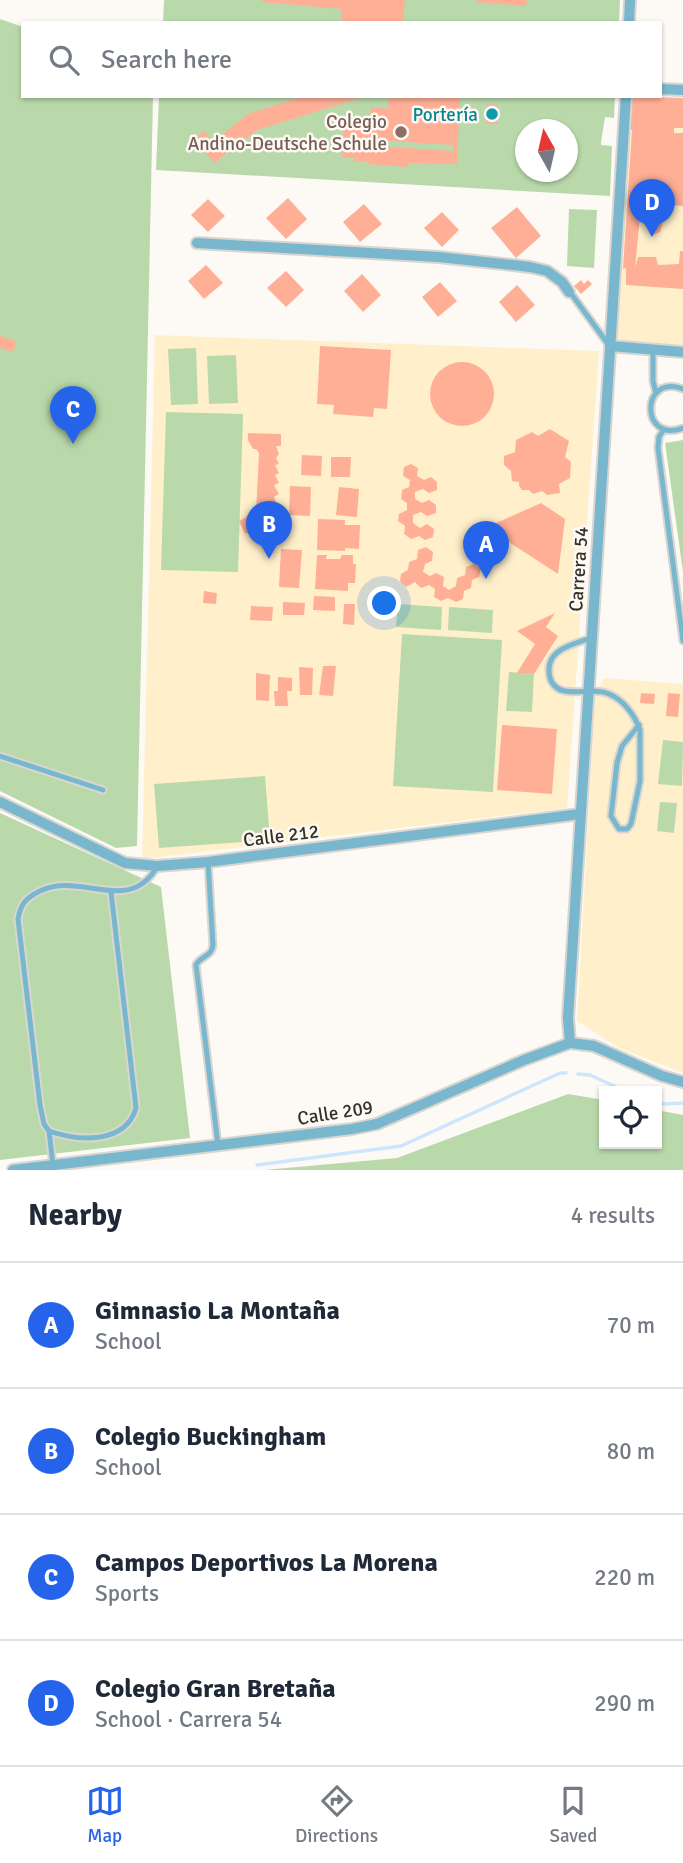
<!DOCTYPE html>
<meta charset="utf-8">
<style>
body{margin:0;font-family:Signika,sans-serif;background:#f6f6f7;color:#1f2937}
.controls{position:absolute;right:21px;bottom:21px;display:grid;overflow:hidden;border-radius:0px;box-shadow:0 2px 5px #0004}
.controls button{width:63px;height:63px;display:grid;place-items:center;padding:0;border:0;border-bottom:2px solid #e0e1e3;background:#fff;color:#1f2937;font:35px sans-serif}
.compass{position:absolute;left:515px;top:119px;width:63px;height:63px;border-radius:50%;background:#fff;box-shadow:0 2px 5px #0004;rotate:352deg}
.you{position:absolute;left:385px;top:604px;width:24px;height:24px;margin:-18px;border:5px solid #fff;border-radius:50%;background:#1a73e8;box-shadow:0 0 0 10px #1a73e833}
.badge{display:grid;place-items:center;width:46px;height:46px;border-radius:50%;background:#2563eb;color:#fff;font-size:23px;font-weight:700}
.pin{position:absolute;translate:-50% -58px;filter:drop-shadow(0 2px 4px #0008)}
.pin::after{content:'';position:absolute;top:37px;width:24px;height:21px;background:inherit;clip-path:polygon(0 0,100% 0,50% 100%)}
.list{margin:0;padding:0;list-style:none}
h2{display:flex;justify-content:space-between;align-items:center;height:91px;margin:0;padding:0 28px;font-size:30px}
h2 small{font-size:23px;font-weight:400;color:#747a83}
.list li{display:grid;grid-template-columns:46px 1fr auto;gap:21px;align-items:center;box-sizing:border-box;height:126px;padding:0 28px;border-top:2px solid #e0e1e3}
.list b{display:block;font-size:26px;white-space:nowrap}
.list p{margin:0;font-size:23px;white-space:nowrap;color:#747a83}
.list em{font-size:23px;font-style:normal;color:#747a83}
.icon{flex:none;width:38px;height:38px;fill:none;stroke:currentColor;stroke-width:2;stroke-linecap:round;stroke-linejoin:round}
.map{position:relative;flex:none;width:683px;height:1170px;overflow:hidden}
.search{position:absolute;background:#fff;box-shadow:0 2px 5px #0004;left:21px;right:21px;top:21px;height:77px;display:flex;align-items:center;gap:18px;box-sizing:border-box;padding:0 24px;border-radius:0px;color:#747a83;font-size:26px}
.sheet{height:595px;background:#fff}
nav{display:flex;justify-content:space-around;align-items:center;box-sizing:border-box;height:98px;border-top:2px solid #e0e1e3;background:#fff;font-size:19px;color:#747a83}
nav a{display:grid;justify-items:center;gap:4px}
nav .on{color:#2563eb}
.map>svg:first-child{display:block}
.built{fill:#fff0cb}
.green{fill:#b9d9ab;fill-rule:evenodd}
.lines{fill:none;stroke-linecap:round;stroke-linejoin:round}
.stream{stroke:#cee6fd;stroke-width:3.5}
.building{fill:#ffaf95}
.lane-casing{stroke:#d9d6d0;stroke-width:9}
.street-casing{stroke:#d9d6d0;stroke-width:14}
.lane{stroke:#78b7ce;stroke-width:5}
.street{stroke:#78b7ce;stroke-width:10}
.culture-dot{fill:#0f9aa8;stroke:#fdfaf5;stroke-width:2.5}
.education-dot{fill:#8d6e63;stroke:#fdfaf5;stroke-width:2.5}
.labels{text-anchor:middle;stroke-width:5;stroke-linejoin:round;paint-order:stroke}
.culture-label{font-size:19px;fill:#0d838f;stroke:#fdfaf5;text-anchor:end}
.education-label{font-size:19px;fill:#785e54;stroke:#fdfaf5;text-anchor:end}
.street-label{font-size:19px;fill:#353025;stroke:#fdfaf5}
</style>
<div class="map">
<svg width="683" height="1170" viewBox="0 0 683 1170">
<rect width="100%" height="100%" fill="#fdfaf5"/>
<path class="built" d="M630,96L683,98V348L613,343Z
M155,335L599,351L567,808L142,859Z
M604,678L683,684V1073L619,1048L577,1021L595,695Z"/>
<path class="green" d="M164,0H620L619,23H163Z
M0,19L23,27V96H153L137,846L116,848L0,791Z
M159,96H615L614,118L605,117L601,142V145L612,146L610,196L156,170ZM526,130H568V172H526Z
M569,209L597,210L594,268L567,266Z
M196,348L198,404L171,405L168,349Z
M236,355L238,403L209,404L207,356Z
M166,412L243,414L238,572L161,570Z
M683,440V572L665,443Z
M398,604L442,607L441,630L396,627Z
M449,607L493,610L492,633L448,630Z
M402,634L502,640L493,792L393,786Z
M509,672L534,674L532,712L506,711Z
M663,740L683,742L682,786L658,784Z
M265,776L270,840L159,848L154,784Z
M660,802L677,803L674,833L657,831Z
M0,813L161,887L190,1138L0,1160Z
M568,1094L604,1100V1144H657V1110L683,1115V1170H264L397,1158Z"/>
<g class="lines">
<path class="stream" d="M578,1074L590,1075L625,1091
M657,1102L665,1104L683,1103
M257,1165L401,1146L560,1073H566"/>
</g>
<path class="building" d="M262,0H405L403,23H341L342,9L262,2Z
M476,0H527L526,6L476,2Z
M305,96L363,97L257,130L214,163L195,139L204,131L213,142L248,114Z
M389,96H460L457,164L408,163V167L368,164V162L354,161L355,158L342,157L343,144L453,151V145L343,138L344,126L370,125L371,107L388,109Z
M630,96L683,98V128H674V133H683V206L659,204L664,217L660,232L653,235H650L651,218L640,217L635,268L638,257H656L658,265L679,264L680,251H683V289L626,285V268L623,269L632,130H627Z
M487,104L498,105L497,124L486,123Z
M288,198L307,219L286,239L266,218Z
M208,199L225,216L208,232L191,215Z
M364,204L382,224L360,242L343,222Z
M517,207L541,236L516,258L491,228Z
M442,212L459,230L442,247L424,228Z
M206,265L223,283L204,299L188,281Z
M286,271L304,290L286,307L267,288Z
M362,274L381,295L363,312L344,291Z
M581,280L584,284L588,280L592,284L581,294L574,286Z
M440,282L457,301L438,317L422,297Z
M517,285L535,305L516,322L499,302Z
M0,336L16,341L13,352L0,348Z
M320,346L391,350L387,409L374,408L373,417L333,414L334,405L317,404Z
M430 394a32 32 0 1 1 64 0a32 32 0 1 1-64 0Z
M550,429L569,441L565,457L571,462L570,478L559,484L560,493L547,495L542,491L533,494L529,490H522L519,486V482L512,481L511,471L504,465V456L515,452L516,440L532,432L538,436Z
M248,433L281,434V446H276L279,454L276,458L279,464L275,465L279,473L275,475L279,483L274,485L279,494L274,497L276,502L275,531L266,536L263,531L256,535L253,530L245,534L239,521L256,512L259,453L256,449H253L248,440Z
M302,455L322,456L321,476L301,475Z
M331,457H351L350,477H331Z
M411,464L418,468L417,476L424,480L431,477L437,482V490L429,493L423,489L415,492V499L422,503L429,500L436,505V513L427,516L421,512L413,515V523L420,528L427,524L434,529L433,537L425,540L419,536L411,539L404,534L405,526L398,521L399,514L407,510V503L401,499L402,490L409,487L410,480L403,476L404,467Z
M290,486L311,487L310,516L289,515Z
M339,487L359,489L357,517L336,515Z
M541,503L565,519L558,574L495,533L494,524Z
M318,519L345,520V525H360L359,549L345,548V551L317,550Z
M426,547L433,552L432,561L425,564L423,572L430,576L436,573L444,577L443,586L449,590L456,586L457,578L465,575L466,567L474,564L481,568L479,577L472,580L471,588L464,591L463,599L456,602L448,598L441,601L434,597L435,589L429,585L421,588L415,582L406,587L400,581L401,574L408,570L409,562L417,559L418,550Z
M281,549L302,550L299,588L279,587Z
M317,555H327L326,559H340L342,555H353V564H356L355,583H348V591L315,589Z
M204,591L217,593L216,604L203,603Z
M314,596L335,597V611L313,610Z
M283,602L305,603L304,615H283Z
M344,604H355L354,625L343,624Z
M251,606L273,607L272,621L250,620Z
M555,613L546,627L558,636L534,674L517,673L535,644L517,631Z
M323,666H336L333,696L319,695Z
M299,667L313,668L312,695H300Z
M256,673L270,675L269,701L256,700Z
M278,677L292,678V691H287L288,706H275L274,691H278Z
M641,693L655,694L654,704L640,703Z
M668,693L680,694L678,717L666,716Z
M502,725L557,729L552,794L497,790Z"/>
<g class="lines">
<defs>
<path id="lane" d="M570,292L608,344
M653,350V381L656,393
M683,389C640,373 640,444 683,428
M664,429L659,437L658,448L683,641
M591,638C571,645 543,650 550,678C552,685 558,690 565,691C579,694 596,688 609,694C624,700 635,716 640,730V781L631,824L627,829H619L611,816L617,763L622,746L639,725
M0,756L103,790
M208,862L213,945C212,957 200,956 196,965L218,1145
M49,1131C78,1141 125,1145 136,1108L111,892
M53,1165L49,1131L44,1124L40,1105L18,919C21,903 26,898 40,891C81,871 128,916 157,867"/>
<path id="street" d="M629,23L630,0
M660,89L683,90
M197,243L439,257L530,267L547,271L562,282L569,292
M610,346L683,352
M0,802L125,863L157,866L208,862L580,814
M570,1043L568,1018L626,96
M13,1170L352,1129L377,1124L524,1060L570,1043L594,1046L662,1076L683,1082"/>
</defs>
<use href="#lane" class="lane-casing"/>
<use href="#street" class="street-casing"/>
<use href="#lane" class="lane"/>
<use href="#street" class="street"/>
</g>
<circle class="culture-dot" cx="492" cy="114" r="7"/>
<circle class="education-dot" cx="401" cy="132" r="7"/>
<g class="labels">
<g class="culture-label">
<text x="478" y="121">Portería</text>
</g>
<g class="education-label">
<text x="387" y="128">Colegio<tspan x="387" dy="22">Andino-Deutsche Schule</tspan></text>
</g>
<g class="street-label">
<text transform="translate(578 569) rotate(-86)" y="7">Carrera 54</text>
<text transform="translate(281 835) rotate(-7)" y="7">Calle 212</text>
<text transform="translate(335 1112) rotate(-9)" y="7">Calle 209</text>
</g>
</g>
</svg>
<div class="controls">
<button><svg class="icon" aria-label="locate" viewBox="0 0 24 24"><circle cx="12" cy="12" r="6"/><path d="M12 2v4M12 18v4M2 12h4M18 12h4"/></svg></button>
</div>
<svg class="compass" viewBox="-18 -18 36 36"><path d="M0-13l5 13h-10z" fill="#e53935"/><path d="M0 13l5-13h-10z" fill="#747a83"/></svg>
<div class="you"></div>
<div class="pin badge" style="left:486px;top:579px">A</div>
<div class="pin badge" style="left:269px;top:559px">B</div>
<div class="pin badge" style="left:73px;top:444px">C</div>
<div class="pin badge" style="left:652px;top:237px">D</div>
<div class="search"><svg class="icon" aria-label="search" viewBox="0 0 24 24"><circle cx="10" cy="10" r="6"/><path d="M15 15l6 6"/></svg>Search here</div>
</div>
<section class="sheet">
<h2>Nearby<small>4 results</small></h2>
<ul class="list">
<li><span class="badge">A</span><div><b>Gimnasio La Montaña</b><p>School</p></div><em>70 m</em></li>
<li><span class="badge">B</span><div><b>Colegio Buckingham</b><p>School</p></div><em>80 m</em></li>
<li><span class="badge">C</span><div><b>Campos Deportivos La Morena</b><p>Sports</p></div><em>220 m</em></li>
<li><span class="badge">D</span><div><b>Colegio Gran Bretaña</b><p>School · Carrera 54</p></div><em>290 m</em></li>
</ul>
</section>
<nav>
<a class="on"><svg class="icon" aria-label="map" viewBox="0 0 24 24"><path d="M3 6l6-2 6 2 6-2v14l-6 2-6-2-6 2zM9 4v14M15 6v14"/></svg>Map</a>
<a><svg class="icon" aria-label="directions" viewBox="0 0 24 24"><path d="M12 3l9 9-9 9-9-9zM9 14v-3h6M13 9l2 2-2 2"/></svg>Directions</a>
<a><svg class="icon" aria-label="saved" viewBox="0 0 24 24"><path d="M7 4h10v16l-5-4-5 4z"/></svg>Saved</a>
</nav>
